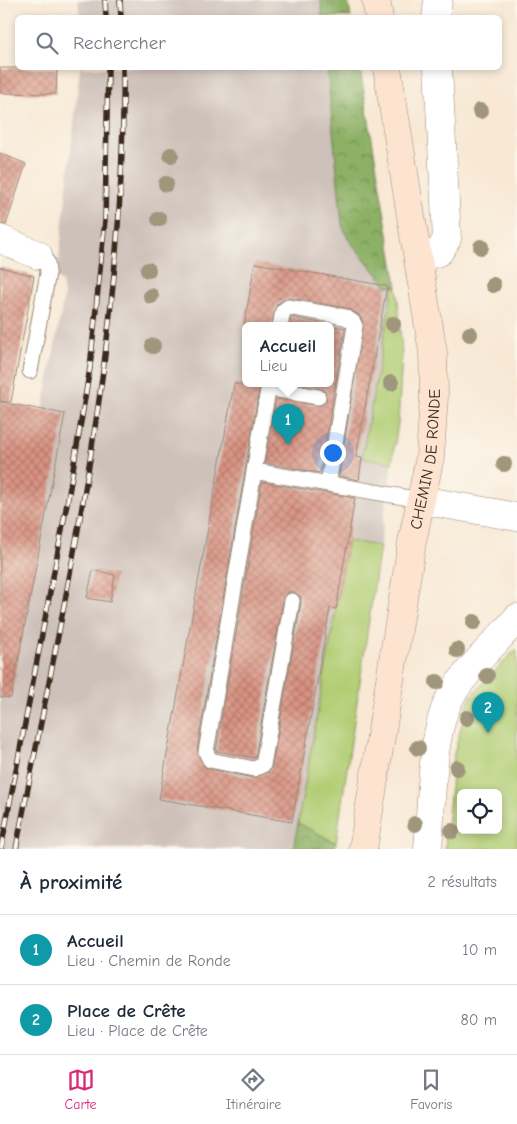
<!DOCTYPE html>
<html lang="fr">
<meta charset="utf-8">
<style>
body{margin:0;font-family:"Comic Neue",sans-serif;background:#f2f2f3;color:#1f2937}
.controls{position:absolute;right:15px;bottom:15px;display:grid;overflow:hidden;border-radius:8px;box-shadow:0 2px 8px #0003}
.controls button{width:45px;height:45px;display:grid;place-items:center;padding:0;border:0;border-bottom:1px solid #e0e1e3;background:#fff;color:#1f2937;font:25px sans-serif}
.you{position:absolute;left:332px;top:452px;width:18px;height:18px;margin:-12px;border:4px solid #fff;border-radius:50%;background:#1a73e8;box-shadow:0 0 0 8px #1a73e833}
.badge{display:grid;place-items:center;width:32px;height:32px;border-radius:50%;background:#db2777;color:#fff;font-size:16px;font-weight:700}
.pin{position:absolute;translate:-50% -41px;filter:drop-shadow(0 1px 2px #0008)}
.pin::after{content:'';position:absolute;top:26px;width:18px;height:15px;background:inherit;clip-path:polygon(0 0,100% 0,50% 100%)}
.popup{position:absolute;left:242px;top:322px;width:92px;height:65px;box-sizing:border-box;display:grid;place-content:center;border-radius:8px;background:#fff;filter:drop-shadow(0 1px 4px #0005);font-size:16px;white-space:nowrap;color:#747a83}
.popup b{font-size:19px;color:#1f2937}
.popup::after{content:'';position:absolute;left:50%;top:100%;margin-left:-10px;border:10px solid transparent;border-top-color:#fff}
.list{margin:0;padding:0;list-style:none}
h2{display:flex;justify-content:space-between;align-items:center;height:65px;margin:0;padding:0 20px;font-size:21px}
h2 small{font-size:16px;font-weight:400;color:#747a83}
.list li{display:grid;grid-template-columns:32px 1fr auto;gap:15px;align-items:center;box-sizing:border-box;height:70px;padding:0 20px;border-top:1px solid #e0e1e3}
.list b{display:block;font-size:19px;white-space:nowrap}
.list p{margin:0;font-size:16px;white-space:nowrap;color:#747a83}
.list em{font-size:16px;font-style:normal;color:#747a83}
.icon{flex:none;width:28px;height:28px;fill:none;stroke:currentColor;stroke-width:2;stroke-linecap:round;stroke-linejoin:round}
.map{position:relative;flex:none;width:517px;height:849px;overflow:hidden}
.search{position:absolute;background:#fff;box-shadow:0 2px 8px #0003;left:15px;right:15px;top:15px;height:55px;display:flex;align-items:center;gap:12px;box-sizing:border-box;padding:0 18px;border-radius:8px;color:#747a83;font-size:19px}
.sheet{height:205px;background:#fff}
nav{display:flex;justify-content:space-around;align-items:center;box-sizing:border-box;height:70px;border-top:1px solid #e0e1e3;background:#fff;font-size:14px;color:#747a83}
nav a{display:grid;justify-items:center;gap:2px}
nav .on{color:#db2777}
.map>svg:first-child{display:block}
.railway{fill:#cec1b9;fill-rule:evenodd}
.green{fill:#b1cd73;stroke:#767c48;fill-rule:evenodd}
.forest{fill:url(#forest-crowns);stroke:#646d42}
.building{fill:url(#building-cross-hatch)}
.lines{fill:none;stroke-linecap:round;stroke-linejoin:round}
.lane-casing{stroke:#9a8979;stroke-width:17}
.street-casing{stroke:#9a8979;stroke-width:29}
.secondary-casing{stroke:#9a8979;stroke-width:29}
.lane{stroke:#fff;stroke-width:15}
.street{stroke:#fff;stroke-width:28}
.secondary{stroke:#fde4d1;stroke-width:28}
.rail-casing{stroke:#3b2a1e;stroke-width:5.5}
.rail{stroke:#fbf7ec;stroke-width:4;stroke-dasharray:11;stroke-linecap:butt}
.tree{fill:#a0967b}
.labels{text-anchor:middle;stroke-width:4;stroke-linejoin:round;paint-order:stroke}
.street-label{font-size:16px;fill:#3b2a1e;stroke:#fbf7ec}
</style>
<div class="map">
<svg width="517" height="849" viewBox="0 0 517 849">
<defs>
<pattern id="forest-crowns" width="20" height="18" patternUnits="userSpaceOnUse" patternTransform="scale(1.25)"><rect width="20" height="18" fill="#8cb065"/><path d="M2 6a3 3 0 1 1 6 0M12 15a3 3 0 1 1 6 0" fill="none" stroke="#748f53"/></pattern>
<pattern id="building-cross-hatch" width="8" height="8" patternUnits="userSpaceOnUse" patternTransform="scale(1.25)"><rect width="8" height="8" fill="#d99382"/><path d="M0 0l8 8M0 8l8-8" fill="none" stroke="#b1786a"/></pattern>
</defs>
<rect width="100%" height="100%" fill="#fbf7ec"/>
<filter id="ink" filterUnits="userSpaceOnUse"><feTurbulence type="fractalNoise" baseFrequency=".02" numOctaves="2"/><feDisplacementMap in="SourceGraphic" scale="10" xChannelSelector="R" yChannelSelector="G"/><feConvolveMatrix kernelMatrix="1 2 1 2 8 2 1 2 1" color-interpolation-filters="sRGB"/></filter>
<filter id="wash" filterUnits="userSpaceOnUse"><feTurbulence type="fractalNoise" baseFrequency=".0096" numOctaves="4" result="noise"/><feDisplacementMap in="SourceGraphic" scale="20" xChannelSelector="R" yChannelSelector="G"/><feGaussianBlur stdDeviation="1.12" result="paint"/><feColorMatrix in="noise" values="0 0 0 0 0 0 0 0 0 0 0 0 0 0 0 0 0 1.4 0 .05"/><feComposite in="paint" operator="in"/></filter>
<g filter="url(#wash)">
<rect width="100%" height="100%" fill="#f8e8d4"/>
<path class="railway" d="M78,0H348L351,17H80Z
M80,68H360L397,287L402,355L398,423L335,849H0V402L43,410L64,296L62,282L57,278ZM246,326H330V384H246Z"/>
<path class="green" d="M393,287H397L402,355L398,423L392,463L362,458Z
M348,541L380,546L336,843L298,823Z
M514,651H517V849H445L454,754L467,705L472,695ZM461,793H498V830H461Z"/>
<path class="forest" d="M321,0H348L351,17H322Z
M327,68H360L397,287L387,286L348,239L342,225Z
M298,823L336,843L335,849H293Z"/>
<g id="blocks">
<path class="building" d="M0,68H57L56,94L0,93Z
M0,153L26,164L6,225L0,224Z
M255,263L387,286L356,457L362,458L359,480L339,476L363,322L358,314L347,308L289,298L277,304L271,326H244Z
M0,267L34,276L11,402L0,401Z
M291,317L345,328L320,473L265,463L276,399L321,406L327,399L324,390L298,384H330V326H290Z
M234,384H260L197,750L205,768L253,778L267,773L272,767L301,603V597L294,592H288L283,599L255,758L216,751L262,482L355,498L336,609L330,608L292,822L159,799Z
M0,402L65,414L11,698L0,697Z
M93,570L115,575L110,602L87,598Z"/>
</g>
</g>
<g filter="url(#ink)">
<use href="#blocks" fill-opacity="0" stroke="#9a8979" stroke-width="1"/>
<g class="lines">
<defs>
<path id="lane" d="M280,326L283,311L288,307L345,317L353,322L355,326L328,484
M30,371L48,273L47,262L38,255
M269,384L206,752L210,760L254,769L263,765L292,601
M269,388L318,397
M254,471L421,500"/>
<path id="street" d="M436,18L438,0
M0,239L38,255
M418,258L439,252L447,239L438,68
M421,500L517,517
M428,849C432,805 430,731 452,694C468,668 497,642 517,618"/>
<g id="secondary">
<path d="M376,0L379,18"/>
<path id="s1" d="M363,849L412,542L430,457L434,396L433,352L387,68"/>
</g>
</defs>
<use href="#lane" class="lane-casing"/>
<use href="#street" class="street-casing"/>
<use href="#secondary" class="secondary-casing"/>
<use href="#lane" class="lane"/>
<use href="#street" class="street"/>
<use href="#secondary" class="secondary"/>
<defs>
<path id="rail" d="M105,0L106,18
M120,0L121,18
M1,849L69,493L90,368L105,220L108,68
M16,849C66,591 127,332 123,68"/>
</defs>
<use href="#rail" class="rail-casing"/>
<use href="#rail" class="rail"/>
</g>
<g class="tree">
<circle cx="480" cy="111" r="8"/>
<circle cx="171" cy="155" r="8"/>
<circle cx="166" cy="184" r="8"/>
<circle cx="159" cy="219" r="8"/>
<circle cx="481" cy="247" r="8"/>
<circle cx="148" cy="270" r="8"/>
<circle cx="493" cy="285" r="8"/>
<circle cx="151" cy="296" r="8"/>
<circle cx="393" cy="324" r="8"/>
<circle cx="470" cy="334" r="8"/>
<circle cx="153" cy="346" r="8"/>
<circle cx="391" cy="383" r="8"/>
<circle cx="504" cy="464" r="8"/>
<circle cx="474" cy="622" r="8"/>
<circle cx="457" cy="650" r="8"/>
<circle cx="487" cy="676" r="8"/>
<circle cx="437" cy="682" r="8"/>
<circle cx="467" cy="718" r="8"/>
<circle cx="418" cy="748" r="8"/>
<circle cx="457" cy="768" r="8"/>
<circle cx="415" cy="824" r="8"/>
<circle cx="452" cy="831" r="8"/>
</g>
</g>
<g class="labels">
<g class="street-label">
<text dy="6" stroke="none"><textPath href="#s1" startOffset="395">CHEMIN DE RONDE</textPath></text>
</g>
</g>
</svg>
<div class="controls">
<button><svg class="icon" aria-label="locate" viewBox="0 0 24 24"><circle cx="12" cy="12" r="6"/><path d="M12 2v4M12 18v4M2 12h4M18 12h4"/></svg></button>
</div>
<div class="you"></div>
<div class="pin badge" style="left:288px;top:445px;background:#0f9aa8">1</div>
<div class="popup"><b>Accueil</b>Lieu</div>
<div class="pin badge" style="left:488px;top:733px;background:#0f9aa8">2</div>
<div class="search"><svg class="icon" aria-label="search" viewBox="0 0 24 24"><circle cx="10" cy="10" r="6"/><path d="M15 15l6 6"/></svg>Rechercher</div>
</div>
<section class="sheet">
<h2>À proximité<small>2 résultats</small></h2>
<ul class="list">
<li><span class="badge" style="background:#0f9aa8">1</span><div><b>Accueil</b><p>Lieu · Chemin de Ronde</p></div><em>10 m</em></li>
<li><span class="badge" style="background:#0f9aa8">2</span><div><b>Place de Crête</b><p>Lieu · Place de Crête</p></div><em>80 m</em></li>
</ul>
</section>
<nav>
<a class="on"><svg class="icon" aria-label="map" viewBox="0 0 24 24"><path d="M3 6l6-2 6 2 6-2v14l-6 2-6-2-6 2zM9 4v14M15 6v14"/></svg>Carte</a>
<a><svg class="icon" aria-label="directions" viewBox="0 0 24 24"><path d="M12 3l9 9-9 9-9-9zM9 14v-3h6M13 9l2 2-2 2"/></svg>Itinéraire</a>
<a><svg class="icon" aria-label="saved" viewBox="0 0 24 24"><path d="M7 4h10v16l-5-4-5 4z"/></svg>Favoris</a>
</nav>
